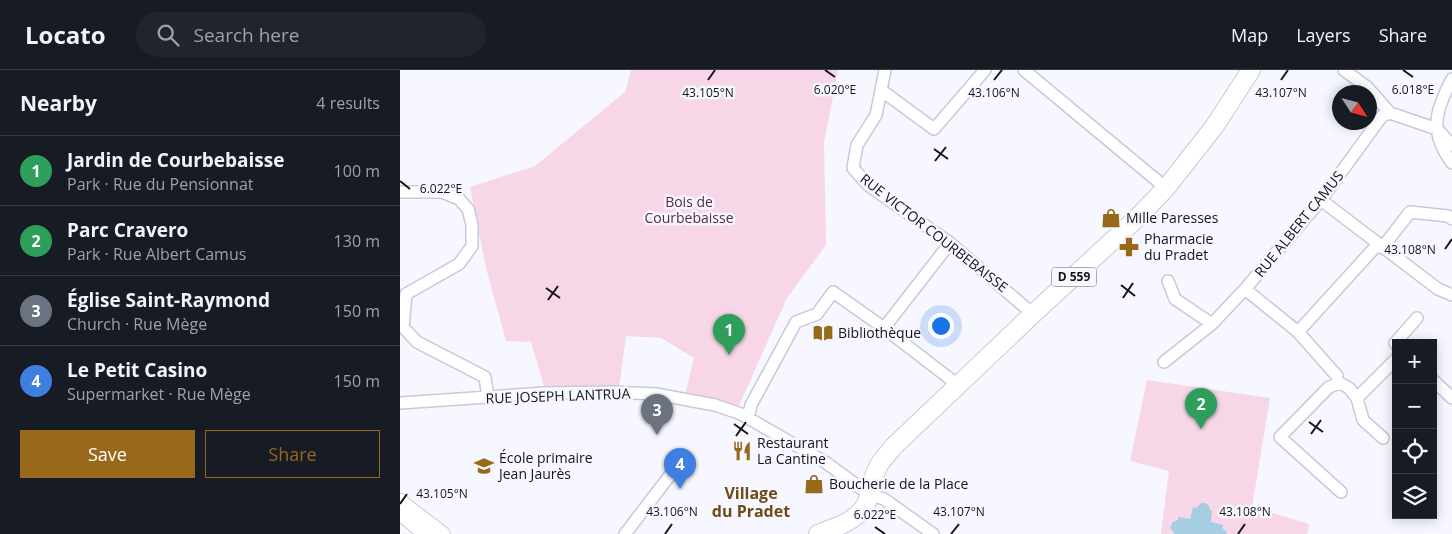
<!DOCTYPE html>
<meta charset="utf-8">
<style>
body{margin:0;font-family:"Open Sans",sans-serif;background:#20242c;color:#f1f3f6}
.controls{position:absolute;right:15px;bottom:15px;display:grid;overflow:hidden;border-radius:0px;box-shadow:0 2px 12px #0003}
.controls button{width:45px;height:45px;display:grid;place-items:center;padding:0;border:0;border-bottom:1px solid #363941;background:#171b24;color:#f1f3f6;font:25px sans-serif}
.compass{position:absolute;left:932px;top:15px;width:45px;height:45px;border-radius:50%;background:#171b24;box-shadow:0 2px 12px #0003;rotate:126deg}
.you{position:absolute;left:540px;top:255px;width:18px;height:18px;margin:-12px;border:4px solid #fff;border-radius:50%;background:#1a73e8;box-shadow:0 0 0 8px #1a73e833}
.badge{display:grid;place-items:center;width:32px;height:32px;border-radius:50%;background:#98691a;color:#fff;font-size:16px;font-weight:700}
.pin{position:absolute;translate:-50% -41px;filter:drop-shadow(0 1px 2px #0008)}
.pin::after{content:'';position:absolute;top:26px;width:18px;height:15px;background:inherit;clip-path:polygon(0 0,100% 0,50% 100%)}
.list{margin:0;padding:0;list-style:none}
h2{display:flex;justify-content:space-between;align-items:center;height:65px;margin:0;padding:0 20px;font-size:21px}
h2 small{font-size:16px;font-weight:400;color:#9ea1a6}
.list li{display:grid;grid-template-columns:32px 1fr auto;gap:15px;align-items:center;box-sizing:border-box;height:70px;padding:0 20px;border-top:1px solid #363941}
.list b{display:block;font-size:19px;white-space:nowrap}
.list p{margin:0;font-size:16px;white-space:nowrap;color:#9ea1a6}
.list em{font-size:16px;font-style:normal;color:#9ea1a6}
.actions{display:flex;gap:10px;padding:15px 20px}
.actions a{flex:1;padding:11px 0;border:1px solid #98691a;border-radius:0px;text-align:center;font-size:18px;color:#98691a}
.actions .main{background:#98691a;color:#fff}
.icon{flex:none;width:28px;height:28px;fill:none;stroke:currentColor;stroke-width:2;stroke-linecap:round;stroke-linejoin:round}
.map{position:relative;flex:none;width:1052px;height:464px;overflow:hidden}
header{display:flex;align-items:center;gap:30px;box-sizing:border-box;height:70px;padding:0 25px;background:#171b24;border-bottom:1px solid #363941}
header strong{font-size:24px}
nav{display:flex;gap:28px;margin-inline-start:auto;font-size:18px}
.search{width:350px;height:45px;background:#20242c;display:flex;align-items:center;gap:12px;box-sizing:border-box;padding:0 18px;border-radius:28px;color:#9ea1a6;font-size:19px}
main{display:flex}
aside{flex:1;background:#171b24}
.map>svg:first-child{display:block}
.green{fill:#f7d7e7}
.water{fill:#a6cee1}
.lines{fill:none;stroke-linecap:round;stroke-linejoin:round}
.minor-casing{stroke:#c8c8dc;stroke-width:14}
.tertiary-casing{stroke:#c8c8dc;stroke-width:16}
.primary-casing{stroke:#c8c8dc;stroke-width:20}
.minor{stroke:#fff;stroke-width:11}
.tertiary{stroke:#fff;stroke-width:14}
.primary{stroke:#fff;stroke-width:18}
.ticks{fill:none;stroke:#14141a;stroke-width:2}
.labels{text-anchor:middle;stroke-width:5;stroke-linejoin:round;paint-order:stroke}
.shield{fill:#f7f7ff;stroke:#58585f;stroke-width:1}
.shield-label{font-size:12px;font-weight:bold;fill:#14141a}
.park-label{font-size:14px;fill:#5a2a46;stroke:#f7f7ff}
.poi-label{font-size:14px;fill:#14141a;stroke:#f7f7ff;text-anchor:start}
.street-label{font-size:14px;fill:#14141a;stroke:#f7f7ff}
.quarter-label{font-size:16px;font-weight:bold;fill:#6c4b17;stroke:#f7f7ff}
.ticks-label{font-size:12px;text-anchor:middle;fill:#14141a;stroke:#f7f7ff;stroke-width:5;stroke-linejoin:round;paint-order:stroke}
</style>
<header>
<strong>Locato</strong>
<div class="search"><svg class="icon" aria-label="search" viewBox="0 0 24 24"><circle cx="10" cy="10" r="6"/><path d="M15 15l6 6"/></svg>Search here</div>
<nav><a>Map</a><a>Layers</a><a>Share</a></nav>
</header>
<main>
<aside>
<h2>Nearby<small>4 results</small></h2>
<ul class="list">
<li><span class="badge" style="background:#2e9e5b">1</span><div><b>Jardin de Courbebaisse</b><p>Park · Rue du Pensionnat</p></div><em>100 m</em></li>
<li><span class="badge" style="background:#2e9e5b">2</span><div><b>Parc Cravero</b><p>Park · Rue Albert Camus</p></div><em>130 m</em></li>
<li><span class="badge" style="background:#6b7280">3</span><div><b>Église Saint-Raymond</b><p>Church · Rue Mège</p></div><em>150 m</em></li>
<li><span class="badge" style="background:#3f7fe0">4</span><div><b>Le Petit Casino</b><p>Supermarket · Rue Mège</p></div><em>150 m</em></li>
</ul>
<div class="actions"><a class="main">Save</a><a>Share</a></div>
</aside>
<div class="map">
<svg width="1052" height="464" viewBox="0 0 1052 464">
<rect width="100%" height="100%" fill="#f7f7ff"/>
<path class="green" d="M231,0H438L424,73L426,175L387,228L338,338L285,325L294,288L261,268L226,266L219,318L144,316L131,272L106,271L86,198L70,117L135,96L225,22Z
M747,310L870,328L852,437L909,454L907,464H761L769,401L730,391Z"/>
<path class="water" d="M801,433H805L809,436L810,440L812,441L811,452L823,455L822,458L826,461L827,464H775L770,458L773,452L778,450V447L790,449L793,437L796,438Z"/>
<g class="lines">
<defs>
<path id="minor" d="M485,0L476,45L457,75L453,98L468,115L550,173L633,244
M624,0L766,118
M944,0L967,17L990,43
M1052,9C1035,41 1029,62 1052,93
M481,20L534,59L585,0
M0,122H42L59,129L68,139L72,155V176L59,194L6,224L3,257L17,272L85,307L88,328
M921,130L1038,219L1052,225
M982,178L1010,142L1048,146L1052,149
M768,211L775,229L812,254
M845,219L898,262L937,306
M484,258L550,173
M898,262L978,174
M996,274L995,273L1017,248
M764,292L812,254L845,219L921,130L982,46L990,43L1037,59L1052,75
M1033,310L1052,328
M0,333L145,323L211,322L256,324L315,335L341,344L425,392L470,425L484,429L533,464
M348,348L351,335L396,252L417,244L433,222L484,258L558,315
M983,368L963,350L957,328L996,289
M941,422L880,367L929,317L940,313L949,318L957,328
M225,464L274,400"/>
<path id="tertiary" d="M0,431L43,464
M0,443L25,464"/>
<path id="primary" d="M418,464C427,460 438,457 447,452C475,436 466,422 477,399C480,391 488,384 493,377L633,244L737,148L766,118L814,57L851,0"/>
</defs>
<use href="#minor" class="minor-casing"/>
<use href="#tertiary" class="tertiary-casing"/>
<use href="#primary" class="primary-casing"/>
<use href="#minor" class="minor"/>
<use href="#tertiary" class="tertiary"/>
<use href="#primary" class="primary"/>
</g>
<path class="ticks" d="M425,0L435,7M1003,0L1013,7M308,10L315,0M594,10L602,0M881,10L888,0M534,79L548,89M535,91L546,77M0,111L10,119M1045,179L1052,169M721,215L735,226M146,218L160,228M723,228L733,213M148,230L158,216M909,352L923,362M334,354L348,364M911,364L921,350M336,366L346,352M0,434L7,424M475,457L485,464M265,464L272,454M551,464L559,454M838,464L845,454"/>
<defs>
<symbol id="shop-bare" viewBox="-9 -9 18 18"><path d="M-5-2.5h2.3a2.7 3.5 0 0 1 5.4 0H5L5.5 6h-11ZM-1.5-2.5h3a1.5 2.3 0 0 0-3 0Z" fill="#98691a" stroke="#f7f7ff" stroke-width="2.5" paint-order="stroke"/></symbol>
<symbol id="pharmacy-bare" viewBox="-9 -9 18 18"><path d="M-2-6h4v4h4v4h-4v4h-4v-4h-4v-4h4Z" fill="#98691a" stroke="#f7f7ff" stroke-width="2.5" paint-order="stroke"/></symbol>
<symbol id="library-bare" viewBox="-9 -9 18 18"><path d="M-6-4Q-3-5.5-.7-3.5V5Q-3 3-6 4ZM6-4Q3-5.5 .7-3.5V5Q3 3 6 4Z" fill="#98691a" stroke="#f7f7ff" stroke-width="2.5" paint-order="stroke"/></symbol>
<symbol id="restaurant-bare" viewBox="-9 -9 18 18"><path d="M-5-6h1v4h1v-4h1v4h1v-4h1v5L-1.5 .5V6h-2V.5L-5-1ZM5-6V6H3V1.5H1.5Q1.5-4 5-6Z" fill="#98691a" stroke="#f7f7ff" stroke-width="2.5" paint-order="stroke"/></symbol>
<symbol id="school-bare" viewBox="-9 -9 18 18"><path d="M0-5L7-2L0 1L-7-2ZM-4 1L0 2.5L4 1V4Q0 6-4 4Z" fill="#98691a" stroke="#f7f7ff" stroke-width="2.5" paint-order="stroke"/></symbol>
</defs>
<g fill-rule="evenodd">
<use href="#shop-bare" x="697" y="134" width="28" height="28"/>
<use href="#pharmacy-bare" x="715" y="163" width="28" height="28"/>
<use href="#library-bare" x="409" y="249" width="28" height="28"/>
<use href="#restaurant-bare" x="328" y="367" width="28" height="28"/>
<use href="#school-bare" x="70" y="382" width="28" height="28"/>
<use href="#shop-bare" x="400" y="400" width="28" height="28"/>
</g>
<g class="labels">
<rect class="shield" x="651.5" y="197.5" width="45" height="19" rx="4"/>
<g class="shield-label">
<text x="674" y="211">D 559</text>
</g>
<g class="park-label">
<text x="289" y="137">Bois de<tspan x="289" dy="16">Courbebaisse</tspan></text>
</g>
<g class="poi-label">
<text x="726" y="153">Mille Paresses</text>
<text x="744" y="174">Pharmacie<tspan x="744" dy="16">du Pradet</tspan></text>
<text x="438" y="268">Bibliothèque</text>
<text x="357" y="378">Restaurant<tspan x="357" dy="16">La Cantine</tspan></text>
<text x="99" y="393">École primaire<tspan x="99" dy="16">Jean Jaurès</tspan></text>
<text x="429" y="419">Boucherie de la Place</text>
</g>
<g class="street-label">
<text transform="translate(899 154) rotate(-51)" y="5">RUE ALBERT CAMUS</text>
<text transform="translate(534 163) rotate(38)" y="5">RUE VICTOR COURBEBAISSE</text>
<text transform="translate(158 326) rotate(-2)" y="5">RUE JOSEPH LANTRUA</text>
</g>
<g class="quarter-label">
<text x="351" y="429">Village<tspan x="351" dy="18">du Pradet</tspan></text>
</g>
</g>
<g class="ticks-label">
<text x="1013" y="24">6.018°E</text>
<text x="435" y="24">6.020°E</text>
<text x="308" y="27">43.105°N</text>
<text x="594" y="27">43.106°N</text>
<text x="881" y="27">43.107°N</text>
<text x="41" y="123">6.022°E</text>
<text x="1010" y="184">43.108°N</text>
<text x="42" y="428">43.105°N</text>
<text x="272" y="446">43.106°N</text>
<text x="559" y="446">43.107°N</text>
<text x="845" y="446">43.108°N</text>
<text x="475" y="449">6.022°E</text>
</g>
</svg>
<div class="controls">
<button>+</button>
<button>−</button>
<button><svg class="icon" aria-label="locate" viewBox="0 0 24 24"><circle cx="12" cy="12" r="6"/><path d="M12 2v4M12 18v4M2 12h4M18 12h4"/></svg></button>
<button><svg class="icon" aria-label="layers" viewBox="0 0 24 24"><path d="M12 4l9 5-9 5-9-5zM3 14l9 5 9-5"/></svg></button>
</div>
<svg class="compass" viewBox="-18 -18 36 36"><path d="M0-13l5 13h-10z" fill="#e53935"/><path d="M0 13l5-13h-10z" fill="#9ea1a6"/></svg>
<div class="you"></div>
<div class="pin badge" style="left:329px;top:285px;background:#2e9e5b">1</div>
<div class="pin badge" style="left:801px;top:359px;background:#2e9e5b">2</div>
<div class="pin badge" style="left:257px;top:365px;background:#6b7280">3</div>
<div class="pin badge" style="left:280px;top:419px;background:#3f7fe0">4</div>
</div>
</main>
